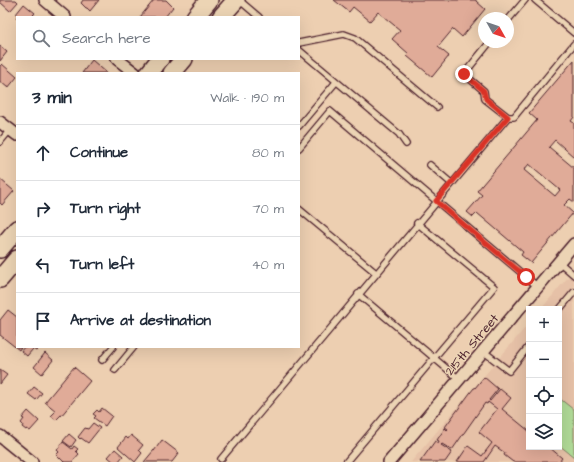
<!DOCTYPE html>
<meta charset="utf-8">
<style>
body{margin:0;font-family:"Architects Daughter",sans-serif;background:#f2f2f3;color:#1f2937}
.controls{position:absolute;right:12px;bottom:12px;display:grid;overflow:hidden;border-radius:0px;box-shadow:0 4px 16px #0002}
.controls button{width:36px;height:36px;display:grid;place-items:center;padding:0;border:0;border-bottom:1px solid #e0e1e3;background:#fff;color:#1f2937;font:20px sans-serif}
.compass{position:absolute;left:478px;top:12px;width:36px;height:36px;border-radius:50%;background:#fff;box-shadow:0 4px 16px #0002;rotate:130deg}
.stop{position:absolute;width:12px;height:12px;margin:-9px;border:3px solid #d93025;border-radius:50%;background:#fff}
.stop.end{background:#d93025;border-color:#fff;box-shadow:0 1px 4px #0008}
.list{margin:0;padding:0;list-style:none}
h2{display:flex;justify-content:space-between;align-items:center;height:52px;margin:0;padding:0 16px;font-size:17px}
h2 small{font-size:13px;font-weight:400;color:#747a83}
.list li{display:grid;grid-template-columns:26px 1fr auto;gap:12px;align-items:center;box-sizing:border-box;height:56px;padding:0 16px;border-top:1px solid #e0e1e3}
.list b{display:block;font-size:15px;white-space:nowrap}
.list em{font-size:13px;font-style:normal;color:#747a83}
.icon{flex:none;width:22px;height:22px;fill:none;stroke:currentColor;stroke-width:2;stroke-linecap:round;stroke-linejoin:round}
.map{position:relative;flex:none;width:574px;height:462px;overflow:hidden}
.search{position:absolute;background:#fff;box-shadow:0 4px 16px #0002;left:16px;top:16px;width:284px;height:44px;display:flex;align-items:center;gap:10px;box-sizing:border-box;padding:0 14px;border-radius:0px;color:#747a83;font-size:15px}
.panel{position:absolute;background:#fff;box-shadow:0 4px 16px #0002;left:16px;top:72px;width:284px;height:276px;border-radius:0px}
.map>svg:first-child{display:block}
.built{fill:#e6c1a7}
.green{fill:#b0da97;stroke:#7d7c61}
.building{fill:#e0ab98;stroke:#4a1f2b;fill-rule:evenodd}
.lines{fill:none;stroke-linecap:round;stroke-linejoin:round}
.service-casing{stroke:#4a1f2b;stroke-width:8}
.minor-casing{stroke:#4a1f2b;stroke-width:14}
.primary-casing{stroke:#4a1f2b;stroke-width:20}
.service{stroke:#ecd4b4;stroke-width:5.5}
.minor{stroke:#ecd4b4;stroke-width:11}
.primary{stroke:#ecd4b4;stroke-width:17}
.route{stroke:#d93025;stroke-width:5}
.labels{text-anchor:middle;stroke-width:3;stroke-linejoin:round;paint-order:stroke}
.street-label{font-size:13px;fill:#4a1f2b;stroke:#ecd4b4}
</style>
<div class="map">
<svg width="574" height="462" viewBox="0 0 574 462">
<rect width="100%" height="100%" fill="#edcfb1"/>
<filter id="ink" filterUnits="userSpaceOnUse"><feTurbulence type="fractalNoise" baseFrequency=".025" numOctaves="2"/><feDisplacementMap in="SourceGraphic" scale="8" xChannelSelector="R" yChannelSelector="G"/><feConvolveMatrix kernelMatrix="1 2 1 2 8 2 1 2 1" color-interpolation-filters="sRGB"/></filter>
<g filter="url(#ink)">
<path class="built" d="M574,270V462H411L529,323V447H559V309H541Z"/>
<path class="green" d="M559,398L574,410V457L559,445Z"/>
<path class="building" d="M0,0H16L18,2L10,11L0,2Z
M83,0H99L90,11L87,8H86L81,3Z
M154,0H166L173,7L165,17H140Z
M334,0H476V1L485,9L462,37L453,29L438,47L449,56L432,77L407,56L409,54L392,39L400,30L378,12L370,21L353,7L349,12Z
M24,4L35,13L33,15L36,17H17V19L16,18L18,15L16,14Z
M0,46L7,52L0,61Z
M92,60L107,73H82Z
M574,60V117L571,121L574,123V157L555,140L549,147L574,168V202L570,199L564,205L573,213L531,263L521,255L523,252L477,213L473,217L467,212L482,195L477,191L537,120L529,113ZM529,164L560,190L555,196L524,170Z
M2,64L17,77L8,88L1,82H0V66Z
M0,179L14,191L2,205L0,203Z
M8,310L17,317V347H21L19,350L0,335V320Z
M24,347H40L36,351L33,349L27,356L21,351Z
M45,353L53,360L42,374L34,367Z
M74,367L90,381L61,416V415L56,420L51,416L56,411L45,402Z
M0,370L7,375L0,384Z
M484,377L498,389L489,400L490,401L500,389L511,398L502,409L529,431V447H549L562,458L559,462H513L504,455L505,453L495,446L484,462H457L468,446L482,456L492,443L479,432L497,409L488,402L487,404L485,403L452,450L442,444L441,445L452,452L445,462H420L435,441L438,443L439,441L437,440L445,428L447,430L448,429L445,427L470,393L474,388H475Z
M34,387L42,393L36,400L28,394Z
M102,408L112,416L105,426L94,418L96,416L93,414L97,410L99,412Z
M28,411L39,421L30,431L27,429L26,430L22,427L23,425L21,423L24,419L22,418Z
M93,423L100,428L88,443L81,438L80,439L78,437L85,428L88,429Z
M69,434L76,440L71,447L63,441Z
M131,435L143,445L139,450L142,453L135,462L118,447L126,437L128,439Z
M162,440L179,453L172,462H144L154,450V451Z
M63,442L72,449L74,446L78,449L76,451L79,454L72,462H64L60,458V459L56,455L59,452L57,450Z
M115,449L123,456L118,462H114L108,457Z"/>
<g class="lines">
<defs>
<path id="service" d="M239,0L259,17
M535,0L574,33
M508,20L525,0
M490,42L464,74L484,91L485,99L508,117
M299,43L344,34L355,38L437,107
M299,50L399,134L406,144
M299,126L336,82
M0,142L10,130
M299,148L330,111L538,287
M430,165L451,183
M299,209L376,273
M559,262L574,275
M358,294L459,379
M559,310L574,292
M483,351L509,371L529,346
M102,360L113,347
M115,370L134,347
M221,459L508,117H514L574,44
M346,462L494,287L417,223"/>
<path id="minor" d="M45,0L65,17
M117,59L135,73
M0,122L17,135
M0,436L32,462
M389,462L574,244"/>
<path id="primary" d="M195,17L209,0
M221,17L236,0
M149,73L160,59
M172,73L184,59
M0,249L17,229
M0,279L17,259"/>
</defs>
<use href="#service" class="service-casing"/>
<use href="#minor" class="minor-casing"/>
<use href="#primary" class="primary-casing"/>
<use href="#service" class="service"/>
<use href="#minor" class="minor"/>
<use href="#primary" class="primary"/>
</g>
</g>
<g class="lines" filter="url(#ink)">
<path class="route" d="M464,74L484,91L486,99L508,117L436,201L526,277"/>
</g>
<g class="labels">
<g class="street-label">
<text transform="translate(471 344) rotate(-50)" y="5">215th Street</text>
</g>
</g>
</svg>
<div class="controls">
<button>+</button>
<button>−</button>
<button><svg class="icon" aria-label="locate" viewBox="0 0 24 24"><circle cx="12" cy="12" r="6"/><path d="M12 2v4M12 18v4M2 12h4M18 12h4"/></svg></button>
<button><svg class="icon" aria-label="layers" viewBox="0 0 24 24"><path d="M12 4l9 5-9 5-9-5zM3 14l9 5 9-5"/></svg></button>
</div>
<svg class="compass" viewBox="-18 -18 36 36"><path d="M0-13l5 13h-10z" fill="#e53935"/><path d="M0 13l5-13h-10z" fill="#747a83"/></svg>
<div class="stop" style="left:526px;top:277px"></div>
<div class="stop end" style="left:464px;top:74px"></div>
<div class="search"><svg class="icon" aria-label="search" viewBox="0 0 24 24"><circle cx="10" cy="10" r="6"/><path d="M15 15l6 6"/></svg>Search here</div>
<section class="panel">
<h2>3 min<small>Walk · 190 m</small></h2>
<ul class="list">
<li><svg class="icon" aria-label="ahead" viewBox="0 0 24 24"><path d="M12 20V5M6 11l6-6 6 6"/></svg><div><b>Continue</b></div><em>80 m</em></li>
<li><svg class="icon" aria-label="right" viewBox="0 0 24 24"><path d="M7 20v-9h11M14 6l5 5-5 5"/></svg><div><b>Turn right</b></div><em>70 m</em></li>
<li><svg class="icon" aria-label="left" viewBox="0 0 24 24"><path d="M17 20v-9H6M10 6l-5 5 5 5"/></svg><div><b>Turn left</b></div><em>40 m</em></li>
<li><svg class="icon" aria-label="arrive" viewBox="0 0 24 24"><path d="M6 21V4h12l-3 4 3 4H6"/></svg><div><b>Arrive at destination</b></div></li>
</ul>
</section>
</div>
